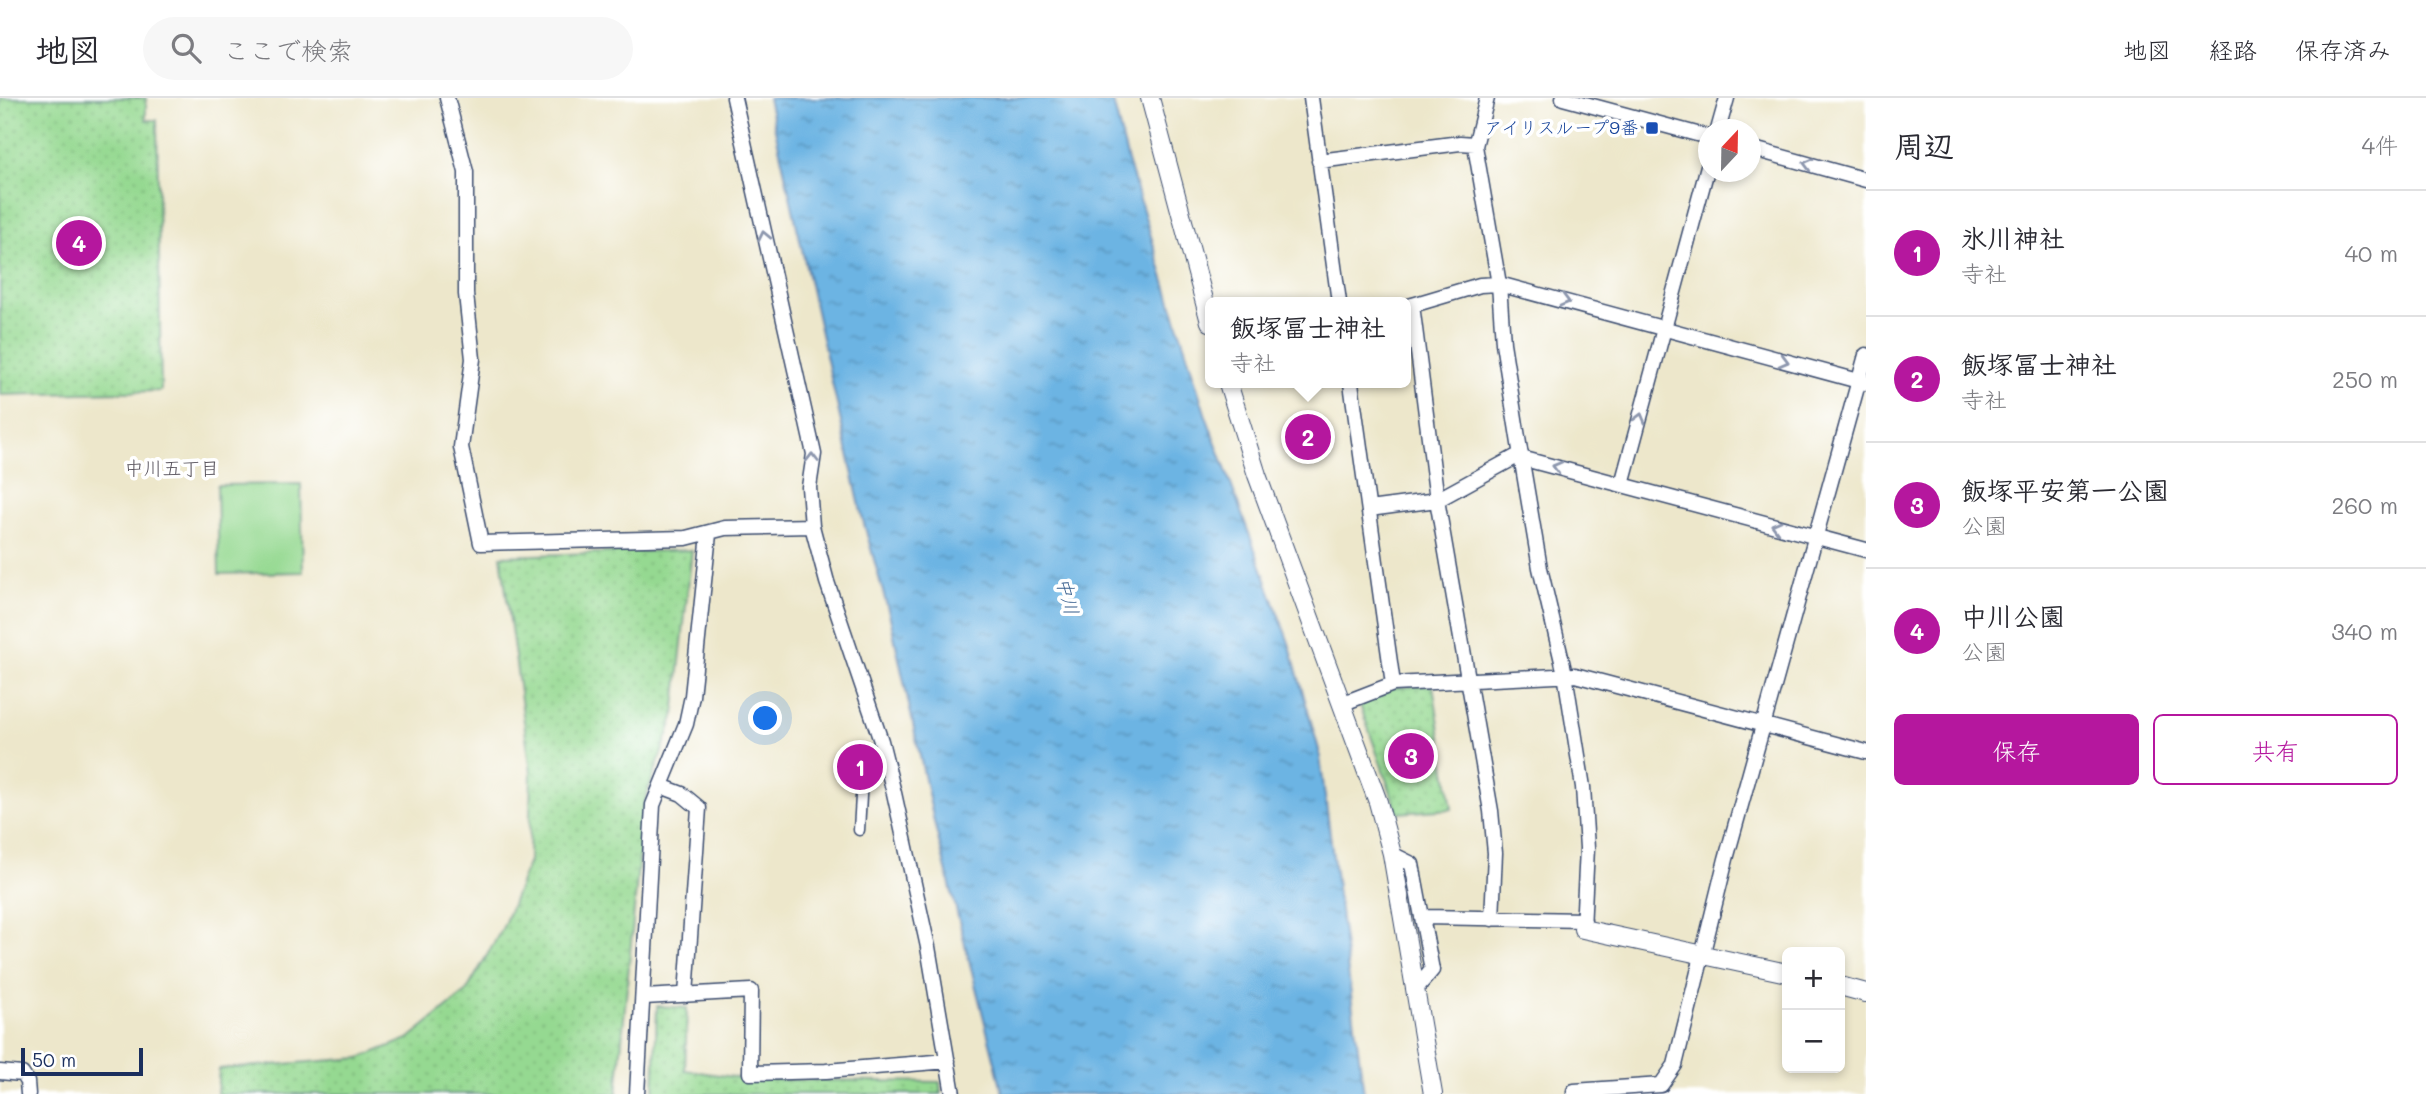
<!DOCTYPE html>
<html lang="ja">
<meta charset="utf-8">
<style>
body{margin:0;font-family:Mali,"Klee One",sans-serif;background:#f7f7f7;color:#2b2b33}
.controls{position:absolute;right:21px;bottom:21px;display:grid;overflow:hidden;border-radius:10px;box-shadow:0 4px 10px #0003}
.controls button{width:63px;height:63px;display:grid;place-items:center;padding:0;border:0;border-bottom:2px solid #e1e1e2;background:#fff;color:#2b2b33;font:35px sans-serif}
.compass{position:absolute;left:1698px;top:21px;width:63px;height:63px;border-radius:50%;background:#fff;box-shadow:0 4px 10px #0003;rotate:22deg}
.scale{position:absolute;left:21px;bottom:18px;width:122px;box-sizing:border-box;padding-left:7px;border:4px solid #1b2f5e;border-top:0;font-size:19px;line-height:24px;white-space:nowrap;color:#1b2f5e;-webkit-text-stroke:5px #fff;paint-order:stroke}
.you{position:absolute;left:766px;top:621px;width:24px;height:24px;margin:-18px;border:5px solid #fff;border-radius:50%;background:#1a73e8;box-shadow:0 0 0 10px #1a73e833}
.badge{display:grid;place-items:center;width:46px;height:46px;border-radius:50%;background:#b5179e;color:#fff;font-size:23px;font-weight:700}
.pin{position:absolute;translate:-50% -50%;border:4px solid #fff;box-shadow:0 2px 7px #0006}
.popup{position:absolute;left:1205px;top:199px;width:206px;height:91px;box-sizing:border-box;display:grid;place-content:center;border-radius:10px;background:#fff;filter:drop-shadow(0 2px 5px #0005);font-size:23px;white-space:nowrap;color:#7c7c81}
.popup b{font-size:26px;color:#2b2b33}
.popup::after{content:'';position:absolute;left:50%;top:100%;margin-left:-14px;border:14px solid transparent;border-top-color:#fff}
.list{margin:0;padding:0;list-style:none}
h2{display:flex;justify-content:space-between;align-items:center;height:91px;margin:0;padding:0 28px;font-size:30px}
h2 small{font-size:23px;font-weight:400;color:#7c7c81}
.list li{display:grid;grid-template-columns:46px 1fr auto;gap:21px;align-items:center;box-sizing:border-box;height:126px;padding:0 28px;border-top:2px solid #e1e1e2}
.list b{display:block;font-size:26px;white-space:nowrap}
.list p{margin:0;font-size:23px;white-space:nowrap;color:#7c7c81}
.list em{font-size:23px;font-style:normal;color:#7c7c81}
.actions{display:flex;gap:14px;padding:21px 28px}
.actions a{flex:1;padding:16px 0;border:2px solid #b5179e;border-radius:10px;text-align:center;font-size:24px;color:#b5179e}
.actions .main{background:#b5179e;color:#fff}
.icon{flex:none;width:38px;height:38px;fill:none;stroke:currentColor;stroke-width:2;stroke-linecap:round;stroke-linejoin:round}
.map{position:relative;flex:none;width:1866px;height:996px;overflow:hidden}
header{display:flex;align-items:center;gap:42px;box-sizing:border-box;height:98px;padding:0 35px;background:#fff;border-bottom:2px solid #e1e1e2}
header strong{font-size:33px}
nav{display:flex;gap:38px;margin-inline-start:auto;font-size:24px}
.search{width:490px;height:63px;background:#f7f7f7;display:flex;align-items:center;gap:18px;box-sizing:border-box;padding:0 24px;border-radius:38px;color:#7c7c81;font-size:26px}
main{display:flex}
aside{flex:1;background:#fff}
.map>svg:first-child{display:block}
.grass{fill:url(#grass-dots);stroke:#588478;stroke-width:2}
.pitch{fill:#95d991;stroke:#588478;stroke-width:2}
.water{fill:url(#water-ripples);stroke:#4472a0;stroke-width:2}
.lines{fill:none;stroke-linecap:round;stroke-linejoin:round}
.pedestrian-casing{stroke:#3a4b6e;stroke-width:13}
.minor-casing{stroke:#3a4b6e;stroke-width:17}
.tertiary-casing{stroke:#3a4b6e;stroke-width:20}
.pedestrian{stroke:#fff;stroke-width:10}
.minor{stroke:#fff;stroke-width:14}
.tertiary{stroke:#fff;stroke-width:18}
.oneway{stroke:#8d97ae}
.transit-dot{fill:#1a4fb4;stroke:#fff;stroke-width:2.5}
.labels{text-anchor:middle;stroke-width:7;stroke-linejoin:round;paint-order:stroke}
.transit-label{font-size:18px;fill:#164399;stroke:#fff;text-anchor:end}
.neighbourhood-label{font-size:19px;fill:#59545d;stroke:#fff}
.water-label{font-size:19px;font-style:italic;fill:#375e8d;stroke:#fff}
</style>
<header>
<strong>地図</strong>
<div class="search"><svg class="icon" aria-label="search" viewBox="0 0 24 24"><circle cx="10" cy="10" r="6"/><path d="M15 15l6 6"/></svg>ここで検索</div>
<nav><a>地図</a><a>経路</a><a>保存済み</a></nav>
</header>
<main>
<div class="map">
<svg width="1866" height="996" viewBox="0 0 1866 996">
<defs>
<pattern id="grass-dots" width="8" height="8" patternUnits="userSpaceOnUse" patternTransform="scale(1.75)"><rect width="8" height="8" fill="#95d991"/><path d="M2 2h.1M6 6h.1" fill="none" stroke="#80bb7f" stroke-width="1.8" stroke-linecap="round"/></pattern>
<pattern id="water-ripples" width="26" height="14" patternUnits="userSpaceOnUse" patternTransform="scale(1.75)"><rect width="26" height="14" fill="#6cb4e3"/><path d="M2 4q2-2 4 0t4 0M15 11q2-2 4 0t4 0" fill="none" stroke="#5893bb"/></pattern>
</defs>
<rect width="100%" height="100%" fill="#fff"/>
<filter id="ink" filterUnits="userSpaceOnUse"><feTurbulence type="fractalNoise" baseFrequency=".0143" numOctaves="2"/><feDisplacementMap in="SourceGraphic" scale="14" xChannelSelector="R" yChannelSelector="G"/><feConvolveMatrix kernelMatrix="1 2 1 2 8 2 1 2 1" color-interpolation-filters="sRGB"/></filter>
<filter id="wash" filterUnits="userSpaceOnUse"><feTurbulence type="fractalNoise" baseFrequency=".00686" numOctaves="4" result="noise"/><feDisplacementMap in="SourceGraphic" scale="28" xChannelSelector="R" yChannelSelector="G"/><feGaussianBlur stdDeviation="1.57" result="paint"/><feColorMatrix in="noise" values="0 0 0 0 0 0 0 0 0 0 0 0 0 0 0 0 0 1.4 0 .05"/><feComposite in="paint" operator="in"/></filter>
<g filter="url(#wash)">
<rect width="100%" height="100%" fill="#ede7cb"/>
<path class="grass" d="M0,0H146V22H157L161,293L0,297Z
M692,452L674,619L644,705L617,996H217L219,971L360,960L408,941L466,894L503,829L529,763L531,674L501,458Z
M1433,587L1452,711L1398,715L1359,604L1392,590Z
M657,908L687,910L685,972L747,981L940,984L941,996H654Z"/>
<path class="pitch" d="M301,386L303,474L219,476L217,387Z"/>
<path class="water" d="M768,0H1112L1128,63L1205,315L1289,545L1319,652L1364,996H1003L935,728L890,519L863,422Z"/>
</g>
<g filter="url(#ink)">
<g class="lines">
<defs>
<path id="pedestrian" d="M859,732L862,681"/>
<path id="minor" d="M447,0L466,74V196L473,261L461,349L481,445L686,440L725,430L812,428
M734,0L814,356L809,389L812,428L827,484L881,643L894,695L928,849L953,996
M1311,0L1339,204
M1487,0L1475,48L1499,186L1503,245L1520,352L1540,470L1565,576L1583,689L1587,750L1583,831
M1563,0L1708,39
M1718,32L1727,0
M1750,50L1866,82
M1319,63L1460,45L1475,46
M1412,207L1437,402L1491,713L1495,755L1492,821
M1406,209L1480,187L1499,186L1866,285
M1351,285L1393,586
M1521,360L1866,452
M1622,386L1708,68
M1369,411L1437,402L1521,356
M1344,605L1393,586L1575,577L1866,654
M661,688L682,696L699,710L686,897
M1392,756L1412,766L1432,872L1415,892
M1424,819L1584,822
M644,899L751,893L750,975L826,973L948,963
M0,974L22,976L27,984L28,996
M637,996L653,707L686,626L692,598L709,436
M1574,996V993L1661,987L1675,967L1726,761L1866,257"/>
<path id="tertiary" d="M1150,0L1210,224
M1228,285L1257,377L1378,704L1392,756L1433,996
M1583,831L1787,875
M1840,888L1866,895"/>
</defs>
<use href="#pedestrian" class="pedestrian-casing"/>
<use href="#minor" class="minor-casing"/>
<use href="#tertiary" class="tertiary-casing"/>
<use href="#pedestrian" class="pedestrian"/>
<use href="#minor" class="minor"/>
<use href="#tertiary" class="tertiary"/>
</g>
<defs><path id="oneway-chevron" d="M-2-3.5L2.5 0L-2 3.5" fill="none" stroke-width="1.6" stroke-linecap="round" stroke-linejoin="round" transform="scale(1.75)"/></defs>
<g class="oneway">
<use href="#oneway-chevron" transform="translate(1808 66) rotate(-165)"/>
<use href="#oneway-chevron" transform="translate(764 138) rotate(-102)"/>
<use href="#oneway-chevron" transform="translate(1565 203) rotate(15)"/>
<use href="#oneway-chevron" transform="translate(1784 263) rotate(15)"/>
<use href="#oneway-chevron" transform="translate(1640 320) rotate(-75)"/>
<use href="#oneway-chevron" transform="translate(812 360) rotate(-90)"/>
<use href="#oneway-chevron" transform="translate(1557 369) rotate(-165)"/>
<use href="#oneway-chevron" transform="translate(1776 428) rotate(-165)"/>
</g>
</g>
<rect class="transit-dot" x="1645" y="23" width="14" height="14" rx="3.5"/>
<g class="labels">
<g class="transit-label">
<text x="1638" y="36">アイリスループ9番</text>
</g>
<g class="neighbourhood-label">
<text x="172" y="377">中川五丁目</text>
</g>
<g class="water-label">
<text transform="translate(1068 498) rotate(76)" y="7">中川</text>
</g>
</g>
</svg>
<div class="controls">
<button>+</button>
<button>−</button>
</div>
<svg class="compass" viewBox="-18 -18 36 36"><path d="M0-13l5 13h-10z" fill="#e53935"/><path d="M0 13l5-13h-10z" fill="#7c7c81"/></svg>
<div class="scale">50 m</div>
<div class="you"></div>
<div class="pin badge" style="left:860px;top:669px">1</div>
<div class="pin badge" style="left:1308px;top:339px">2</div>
<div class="popup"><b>飯塚冨士神社</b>寺社</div>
<div class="pin badge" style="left:1411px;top:658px">3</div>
<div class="pin badge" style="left:79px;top:145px">4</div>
</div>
<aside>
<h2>周辺<small>4件</small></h2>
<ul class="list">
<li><span class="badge">1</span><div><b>氷川神社</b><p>寺社</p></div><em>40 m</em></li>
<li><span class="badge">2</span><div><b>飯塚冨士神社</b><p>寺社</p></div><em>250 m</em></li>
<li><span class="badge">3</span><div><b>飯塚平安第一公園</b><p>公園</p></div><em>260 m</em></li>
<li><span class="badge">4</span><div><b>中川公園</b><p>公園</p></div><em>340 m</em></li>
</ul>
<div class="actions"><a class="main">保存</a><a>共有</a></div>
</aside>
</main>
